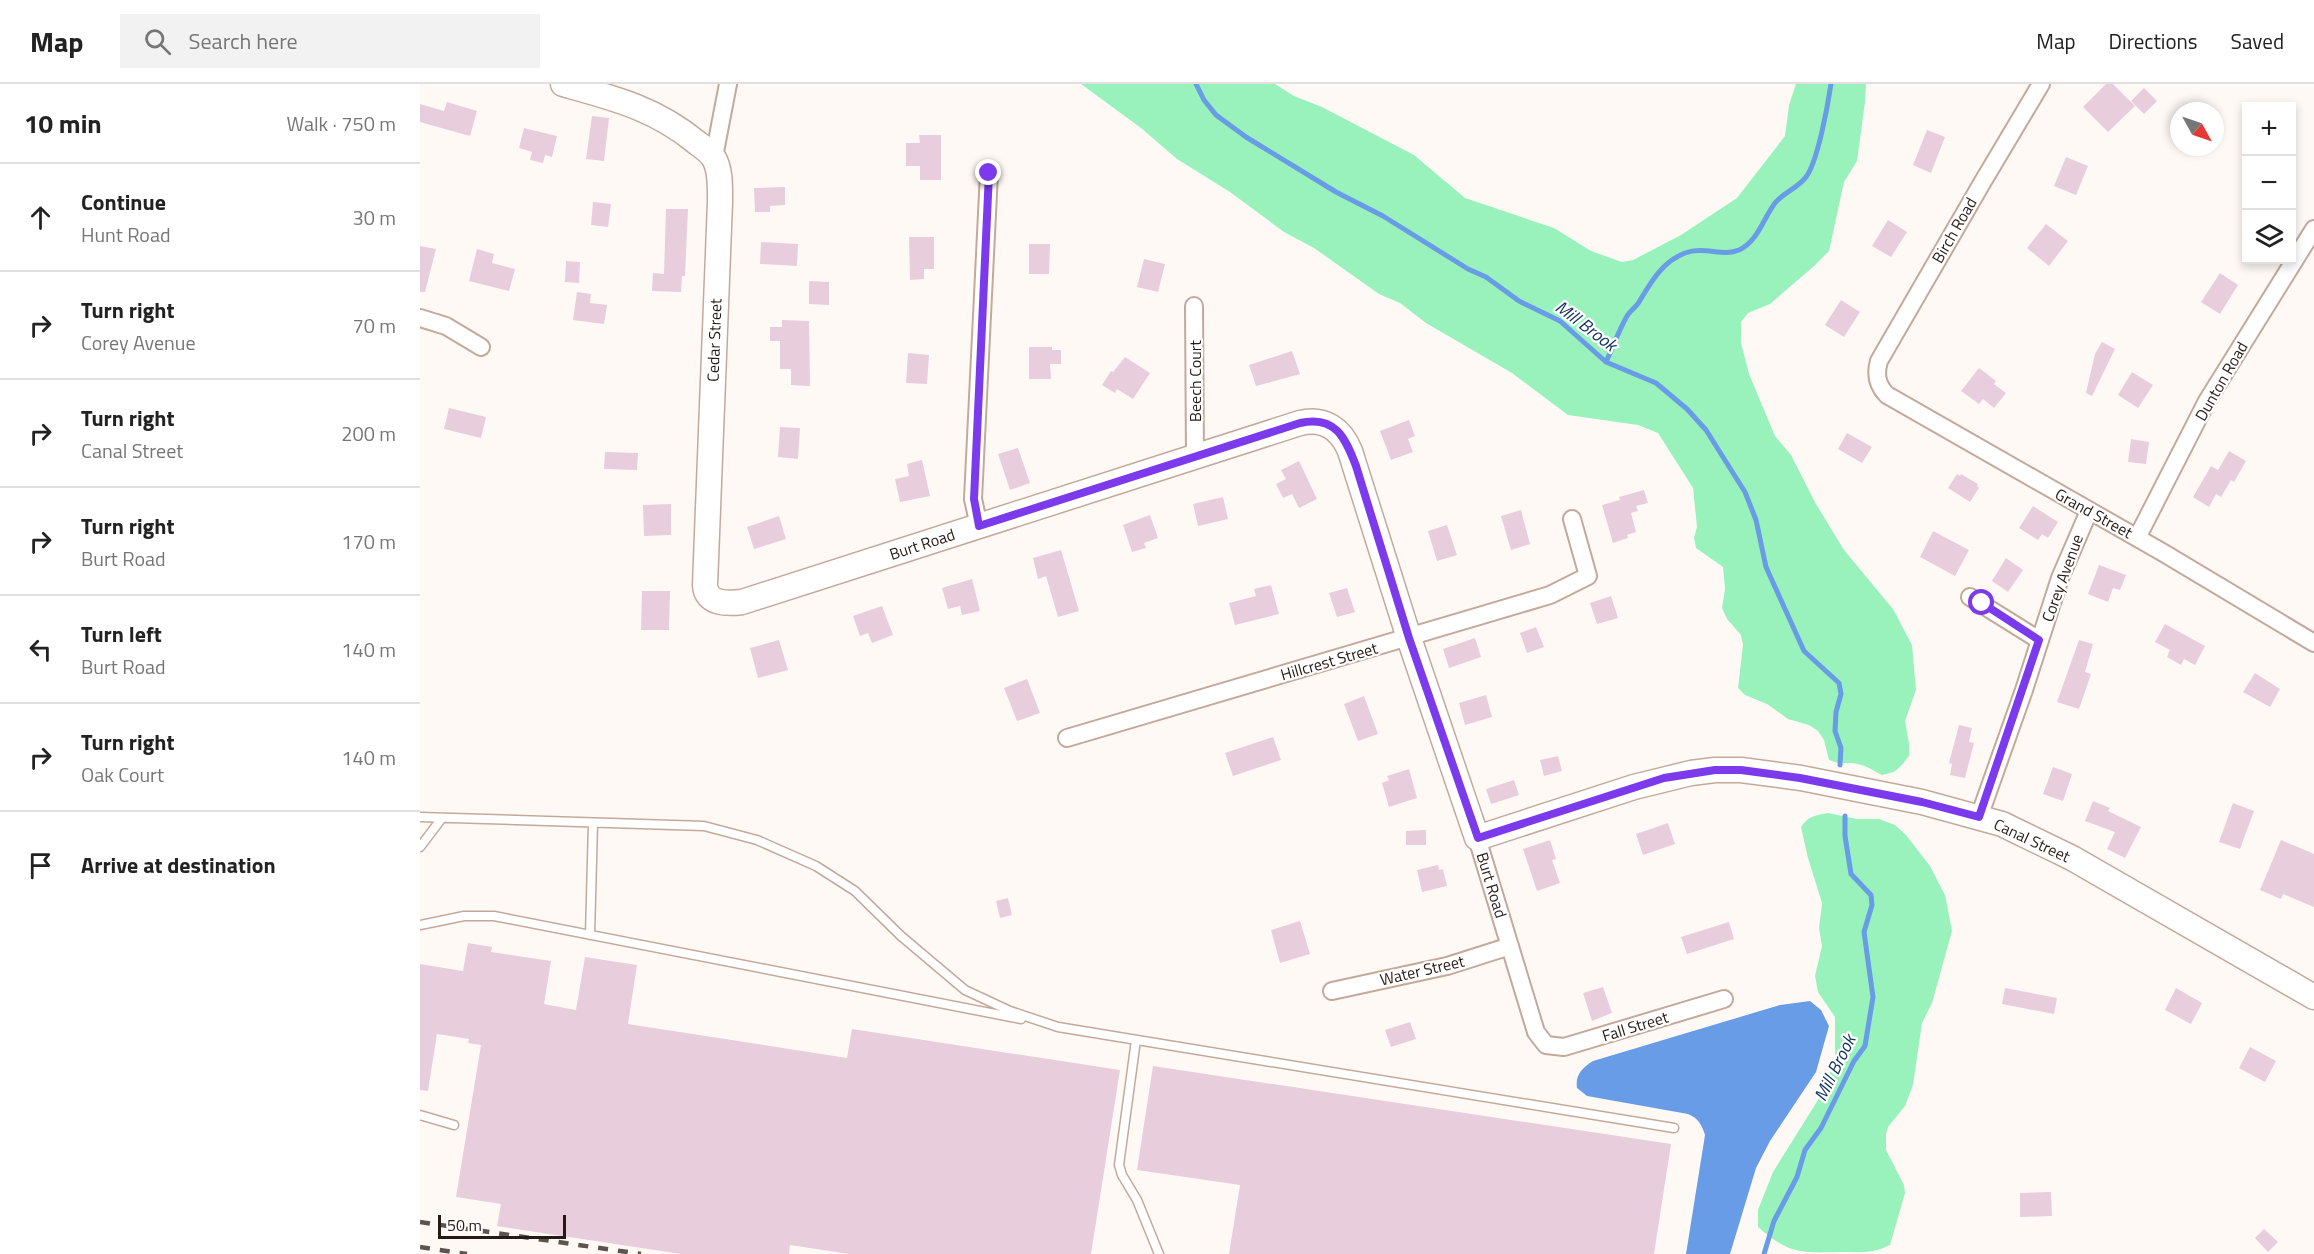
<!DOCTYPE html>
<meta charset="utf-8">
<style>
body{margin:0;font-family:"Titillium Web",sans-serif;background:#f2f2f2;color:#222}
.controls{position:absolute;right:18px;top:18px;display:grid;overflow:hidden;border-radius:0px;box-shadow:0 3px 9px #0003}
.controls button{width:54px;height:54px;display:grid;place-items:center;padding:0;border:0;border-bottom:2px solid #e0e0e0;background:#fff;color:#222;font:30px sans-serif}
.compass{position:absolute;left:1750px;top:18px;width:54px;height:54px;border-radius:50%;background:#fff;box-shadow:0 3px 9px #0003;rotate:130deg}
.scale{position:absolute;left:18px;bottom:15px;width:128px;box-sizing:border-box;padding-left:6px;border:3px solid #251b15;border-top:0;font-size:16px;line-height:21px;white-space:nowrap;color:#251b15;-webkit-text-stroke:4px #fff;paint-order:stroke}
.stop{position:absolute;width:18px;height:18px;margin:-14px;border:4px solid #7c3aed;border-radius:50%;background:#fff}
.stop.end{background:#7c3aed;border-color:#fff;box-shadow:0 2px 6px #0008}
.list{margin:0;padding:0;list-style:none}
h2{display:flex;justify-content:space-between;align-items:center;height:78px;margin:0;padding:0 24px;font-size:26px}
h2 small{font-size:20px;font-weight:400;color:#767676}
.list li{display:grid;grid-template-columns:39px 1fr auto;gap:18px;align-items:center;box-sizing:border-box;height:108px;padding:0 24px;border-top:2px solid #e0e0e0}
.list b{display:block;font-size:22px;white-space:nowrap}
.list p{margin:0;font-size:20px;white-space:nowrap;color:#767676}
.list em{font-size:20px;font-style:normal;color:#767676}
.icon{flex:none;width:33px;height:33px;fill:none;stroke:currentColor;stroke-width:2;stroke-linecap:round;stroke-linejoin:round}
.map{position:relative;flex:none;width:1894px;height:1170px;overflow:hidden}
header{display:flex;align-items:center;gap:36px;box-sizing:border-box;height:84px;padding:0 30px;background:#fff;border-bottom:2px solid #e0e0e0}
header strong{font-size:28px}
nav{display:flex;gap:33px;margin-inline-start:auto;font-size:21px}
.search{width:420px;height:54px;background:#f2f2f2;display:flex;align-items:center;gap:15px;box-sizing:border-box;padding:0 21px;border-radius:0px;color:#767676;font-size:22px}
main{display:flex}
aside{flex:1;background:#fff}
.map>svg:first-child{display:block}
.green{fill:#99f2bb}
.water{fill:#699ce6}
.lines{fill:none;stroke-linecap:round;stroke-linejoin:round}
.stream{stroke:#699ce6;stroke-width:5}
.building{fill:#e8cddd}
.lane-casing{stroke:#c4a99b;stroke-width:11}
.street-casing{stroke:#c4a99b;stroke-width:20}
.secondary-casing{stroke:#c4a99b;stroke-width:27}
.lane{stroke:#fff;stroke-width:8}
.street{stroke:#fff;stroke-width:16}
.secondary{stroke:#fff;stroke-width:24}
.rail{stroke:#5d544f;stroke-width:4.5;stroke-dasharray:10 10;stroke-linecap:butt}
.route{stroke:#7c3aed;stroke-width:8}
.labels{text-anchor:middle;stroke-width:4.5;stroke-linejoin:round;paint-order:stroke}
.street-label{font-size:16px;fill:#251b15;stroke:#fff}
.water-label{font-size:18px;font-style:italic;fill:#0e305f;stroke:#fff}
</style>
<header>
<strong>Map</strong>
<div class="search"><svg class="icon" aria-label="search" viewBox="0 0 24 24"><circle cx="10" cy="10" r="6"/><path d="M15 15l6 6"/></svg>Search here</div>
<nav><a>Map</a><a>Directions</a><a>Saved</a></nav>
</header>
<main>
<aside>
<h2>10 min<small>Walk · 750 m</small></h2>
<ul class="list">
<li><svg class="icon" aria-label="ahead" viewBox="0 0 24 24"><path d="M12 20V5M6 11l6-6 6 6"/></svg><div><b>Continue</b><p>Hunt Road</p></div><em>30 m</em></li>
<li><svg class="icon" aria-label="right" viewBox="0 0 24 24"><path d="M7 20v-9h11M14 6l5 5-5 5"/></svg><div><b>Turn right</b><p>Corey Avenue</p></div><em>70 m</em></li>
<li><svg class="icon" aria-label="right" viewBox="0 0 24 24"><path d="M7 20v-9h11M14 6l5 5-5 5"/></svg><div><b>Turn right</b><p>Canal Street</p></div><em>200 m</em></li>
<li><svg class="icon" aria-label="right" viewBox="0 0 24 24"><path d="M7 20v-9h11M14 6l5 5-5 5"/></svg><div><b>Turn right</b><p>Burt Road</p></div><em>170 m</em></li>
<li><svg class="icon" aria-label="left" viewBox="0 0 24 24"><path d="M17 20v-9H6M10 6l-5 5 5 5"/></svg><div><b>Turn left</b><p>Burt Road</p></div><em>140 m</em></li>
<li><svg class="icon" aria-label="right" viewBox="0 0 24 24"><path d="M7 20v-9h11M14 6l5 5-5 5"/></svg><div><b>Turn right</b><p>Oak Court</p></div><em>140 m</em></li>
<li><svg class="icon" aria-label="arrive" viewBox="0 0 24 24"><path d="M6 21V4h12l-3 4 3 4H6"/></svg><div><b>Arrive at destination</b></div></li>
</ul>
</aside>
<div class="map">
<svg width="1894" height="1170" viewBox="0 0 1894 1170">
<rect width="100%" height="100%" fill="#fff9f6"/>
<path class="green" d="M661,0H855L874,12L902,23L994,71L1045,114L1134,144L1171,167L1202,178L1213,176L1261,151L1317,114L1365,52L1369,21L1376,0H1446L1445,18L1437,77L1424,98L1409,167L1393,183L1350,220L1328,229L1321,238V259L1329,290L1355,352L1371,371L1396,420L1424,466L1473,525L1492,561L1496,606L1485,637L1489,660V672L1482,681L1474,688L1462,691C1454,687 1447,682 1438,680C1426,677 1422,682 1409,676L1404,656L1398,647L1389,641L1368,635L1347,620L1325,611L1318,604L1323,561L1321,551L1307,535L1302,524L1305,505L1303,483L1276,464L1274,454L1277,443L1273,404L1238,349L1218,341L1148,331L1092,289L1006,239L980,219L959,210L894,164L864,148L810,108L757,75L721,44Z
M1408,729L1437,735H1459L1475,741L1486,751L1510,782L1525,811L1532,847L1512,919L1502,939L1493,1001L1485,1022L1468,1043L1466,1050V1066L1484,1101L1485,1109L1470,1161C1453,1170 1439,1168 1420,1168C1380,1169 1369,1170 1338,1143V1126L1353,1088L1406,1003L1415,973V933L1398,908L1395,892L1402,862L1399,844L1402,819L1388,774L1381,743C1388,732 1396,731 1408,729Z"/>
<path class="water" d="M1390,917L1401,926L1409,942L1396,988L1350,1057L1336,1084L1310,1170H1266L1285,1051C1282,1041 1278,1034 1268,1030L1167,1012L1157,1004C1155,991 1162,984 1173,977L1360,921Z"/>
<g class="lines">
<path class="stream" d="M776,0L784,16L796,31L826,53L916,108L963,132L1048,185L1066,193L1099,217L1140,237L1186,278L1236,299L1267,325L1286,346L1325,408L1336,436L1346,483L1384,567L1419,599L1421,610L1416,628L1415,647L1421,664L1420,681
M1186,278C1193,263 1199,246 1207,232C1210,227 1216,223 1219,218C1231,198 1242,178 1265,169C1284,162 1303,173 1319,166C1338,157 1343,135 1355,119C1364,108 1378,104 1386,93C1398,77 1408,20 1411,0
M1344,1170L1354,1137L1377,1093L1385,1066L1401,1044L1434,977L1445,962L1453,913L1444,848L1452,821L1451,811L1431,790L1425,752V732"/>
</g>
<path class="building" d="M1686,0H1693L1715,22L1688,48L1663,23Z
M1724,4L1737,17L1724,30L1711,17Z
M27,18L57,27L50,52L0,38V20L24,27Z
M172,32L189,34L184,77L166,75Z
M104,44L137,52L132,73L125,71L123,79L110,76L112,68L99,64Z
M1507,46L1525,53L1511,89L1493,81Z
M499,51H521V96H500V82H486V59H500Z
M1646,73L1668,82L1656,111L1634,102Z
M365,103V121L350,122V128H335L334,104Z
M173,118L191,120L188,143L171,141Z
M246,125H268L265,192H262L261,208L232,207L233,189L244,190Z
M1468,136L1487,148L1471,173L1452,162Z
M1626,140L1648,157L1629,182L1607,164Z
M489,153H514V185H504V195L490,196Z
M341,158L378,160L377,182L340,180Z
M609,160H630L629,190H609Z
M0,162L16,165L5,208H0Z
M57,165L74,170L72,179L95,185L89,207L49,197Z
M724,175L745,180L738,208L717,203Z
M146,177L160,178L159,199L145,198Z
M1800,189L1818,201L1800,230L1781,218Z
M389,197L409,198V221L389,220Z
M157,208L171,210L170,219L187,221L184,240L153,236Z
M1421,216L1440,228L1424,253L1405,241Z
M362,236L389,237L390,302L371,301V285H360V257H350V243H362Z
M1682,258L1695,265L1672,312L1666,309L1675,270Z
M609,263H632V266H641V280H630L631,295H609Z
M872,267L880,290L836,302L829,281Z
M488,269L509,271L507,300L486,299Z
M705,273L730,289L713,315L697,305L695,309L682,301L691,287L693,288Z
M1559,284L1576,297L1574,300L1586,309L1574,324L1563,315L1559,320L1541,307Z
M1712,288L1733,301L1718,324L1698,311Z
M29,324L66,333L61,354L24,345Z
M989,336L995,352L988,355L993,368L971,376L960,347Z
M360,343L380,344L378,375L358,373Z
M1427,349L1452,363L1442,379L1418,365Z
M1711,355L1729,358L1726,380L1708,378Z
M598,364L610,399L590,406L578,370Z
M1809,367L1826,377L1814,398L1811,396L1801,413L1796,410L1789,423L1773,413L1791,382L1798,386Z
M185,368L218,369L217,386L184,385Z
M502,376L510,412L480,418L475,395L489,392L487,380Z
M879,377L897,415L879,424L872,410L863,414L856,400L866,395L861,386Z
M1537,390L1540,392L1541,390L1558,400L1557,402L1559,404L1550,418L1528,404Z
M1224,406L1228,419L1216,422L1218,427L1211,429L1216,448L1207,451L1208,454L1193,459L1182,421L1200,416L1199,413Z
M803,413L808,435L778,442L773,420Z
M251,420V451L224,452L223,421Z
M1613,422L1638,438L1628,454L1622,450L1618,456L1599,444Z
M1101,426L1110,460L1091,466L1081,432Z
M730,431L738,454L724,459L726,464L712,468L703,441Z
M359,432L366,455L334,465L327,443Z
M1027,441L1037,471L1017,477L1008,447Z
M1513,447L1549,466L1535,492L1500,473Z
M641,466L659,527L638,533L626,492L618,495L613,474Z
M1586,474L1603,486L1588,508L1572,497Z
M1679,481L1706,491L1700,506L1693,504L1688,518L1668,510Z
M552,495L560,527L542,531L540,522L528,525L522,504Z
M851,501L859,530L815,541L809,519L836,512L834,505Z
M927,504L935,528L917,533L909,509Z
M222,507H250L249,546H221Z
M1191,512L1198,534L1177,540L1170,519Z
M462,522L473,551L452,559L448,549L440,552L433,532Z
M1745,540L1785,562L1775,581L1764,575L1761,581L1747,573L1750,566L1735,558Z
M1116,543L1124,563L1107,569L1100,549Z
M1055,554L1061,573L1029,584L1023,565Z
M359,556L368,586L338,594L330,564Z
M1659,556L1673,560L1665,588L1671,590L1659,625L1637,618Z
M1835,589L1860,605L1850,623L1823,608Z
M607,595L620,629L597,637L584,604Z
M1066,611L1072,633L1045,641L1039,619Z
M944,612L958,650L938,657L924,620Z
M1539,641L1552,644L1549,658L1554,659L1545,694L1530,691L1532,680L1529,679Z
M853,653L861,676L813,692L805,669Z
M1138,672L1142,687L1124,692L1120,676Z
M1633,683L1652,690L1643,717L1623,710Z
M989,685L997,714L969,723L962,699L969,696L967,692Z
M1094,696L1099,711L1071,720L1066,705Z
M1673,717L1690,724L1688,727L1721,743L1705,774L1687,765L1695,748L1665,737Z
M1813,719L1834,727L1820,765L1799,758Z
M1248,739L1255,760L1223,771L1216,750Z
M1006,746V761H986V747Z
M1130,756L1136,775L1132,776L1140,799L1117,807L1103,765Z
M1861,756L1894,770V823L1863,810L1861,815L1840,806Z
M1018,781L1019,786L1023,785L1027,802L1002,808L997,786Z
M588,814L592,831L580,834L576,817Z
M880,837L890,870L860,879L851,846Z
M1309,838L1314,855L1267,870L1261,853Z
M48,859L72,863L71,868L131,877L124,920L156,926L165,873L217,881L208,940L427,974L432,945L700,986L671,1170H429L370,1161L369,1170H261L77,1142L81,1120L36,1113L61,961L48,959L49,955L17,950L8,1007L0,1006V880L43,887Z
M1183,903L1192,929L1172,937L1163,909Z
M1585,904L1637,914L1634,930L1582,920Z
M1756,904L1782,919L1771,940L1745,926Z
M990,938L996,955L971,963L965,946Z
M1830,963L1856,977L1845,998L1819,984Z
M733,982L1251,1060L1234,1170H809L820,1101L717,1086Z
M1631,1108L1632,1132L1600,1133V1109Z
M1844,1145L1858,1158L1848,1168L1835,1154Z"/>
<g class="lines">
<defs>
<path id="lane" d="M0,733L284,742L337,756L396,782L435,807L481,852L545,906L590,927L638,943L1254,1044
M0,763L22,734
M0,841L44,832H74L601,935
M170,851L173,739
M716,956L699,1081L702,1091L717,1116L739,1170
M0,1031L34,1041"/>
<path id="street" d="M1621,0L1562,99L1459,277C1455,291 1457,301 1467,311L1742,468L1894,559
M294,73L308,0
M774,222L775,372
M0,234L26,242L61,263
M559,442L553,415L569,89
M1717,454L1787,317L1894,145
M1550,513L1619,556
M647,654L1130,511L1168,492L1152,435
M1559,733L1604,606L1640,494L1669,427
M1057,754L1116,948L1126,961L1144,963L1304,915
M912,907L1027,882L1090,862"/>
<path id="secondary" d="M143,0C193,14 235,24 276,58C281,62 289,67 293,73C301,84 300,105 300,118L285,501C286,520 307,520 322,518L880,339C904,333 921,345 930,367L989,554L1057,754L1214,703L1271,689L1295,686H1321L1381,694L1502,718L1582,740L1652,774L1894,913"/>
</defs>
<use href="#lane" class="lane-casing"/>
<use href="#street" class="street-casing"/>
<use href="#secondary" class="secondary-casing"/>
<use href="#lane" class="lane"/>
<use href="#street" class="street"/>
<use href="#secondary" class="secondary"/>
<path class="rail" d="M0,1138L221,1170
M0,1163L47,1170"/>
</g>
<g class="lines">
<path class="route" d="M569,89L554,415L559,442L880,339C915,331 925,353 936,382L989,554L1058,754L1244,694L1295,686H1321L1380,694L1502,718L1559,733L1619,556L1562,519"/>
</g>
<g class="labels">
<g class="street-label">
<text transform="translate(1534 146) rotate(-60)" y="6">Birch Road</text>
<text transform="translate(294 256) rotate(-88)" y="6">Cedar Street</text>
<text transform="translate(775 297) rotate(-90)" y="6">Beech Court</text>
<text transform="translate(1801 297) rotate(-60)" y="6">Dunton Road</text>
<text transform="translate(1674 429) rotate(29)" y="6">Grand Street</text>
<text transform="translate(502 460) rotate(-18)" y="6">Burt Road</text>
<text transform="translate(1642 494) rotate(-70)" y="6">Corey Avenue</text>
<text transform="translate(909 577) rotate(-16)" y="6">Hillcrest Street</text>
<text transform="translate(1612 756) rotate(25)" y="6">Canal Street</text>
<text transform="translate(1072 801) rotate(73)" y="6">Burt Road</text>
<text transform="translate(1002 886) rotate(-13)" y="6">Water Street</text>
<text transform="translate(1215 942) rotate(-17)" y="6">Fall Street</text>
</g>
<g class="water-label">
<text transform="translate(1166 242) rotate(37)" y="6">Mill Brook</text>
<text transform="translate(1415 984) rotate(-64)" y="6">Mill Brook</text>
</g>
</g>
</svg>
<div class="controls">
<button>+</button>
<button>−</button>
<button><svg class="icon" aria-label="layers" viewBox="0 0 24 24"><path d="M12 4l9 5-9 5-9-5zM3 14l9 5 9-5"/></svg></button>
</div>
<svg class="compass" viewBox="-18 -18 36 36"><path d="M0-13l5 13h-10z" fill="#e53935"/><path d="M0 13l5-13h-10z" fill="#767676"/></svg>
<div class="scale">50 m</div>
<div class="stop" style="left:1562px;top:519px"></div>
<div class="stop end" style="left:569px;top:89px"></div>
</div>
</main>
